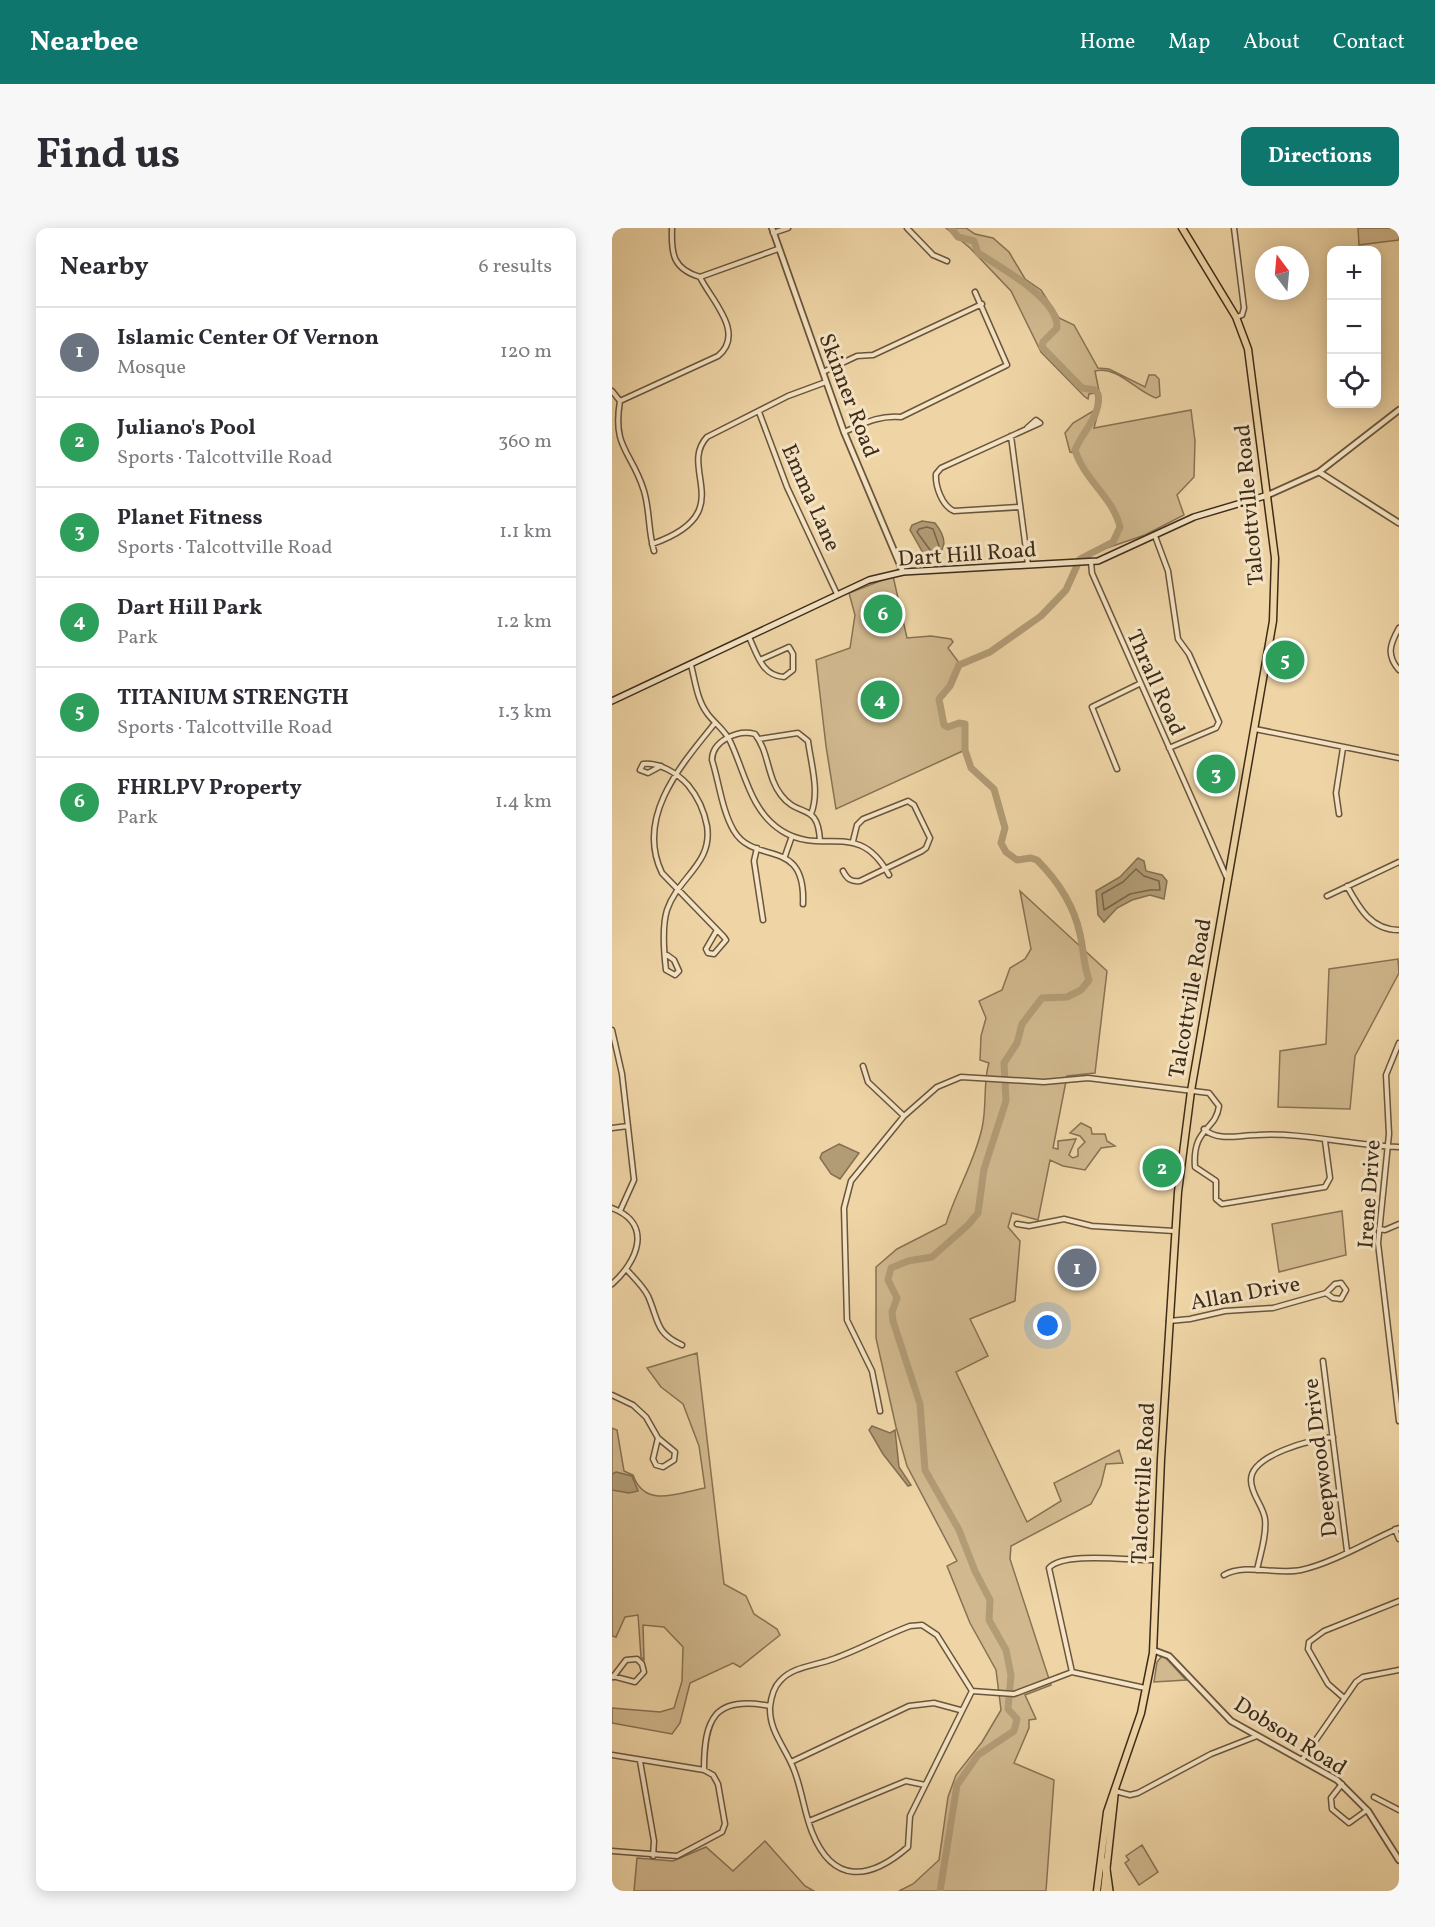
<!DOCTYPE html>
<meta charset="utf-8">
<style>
body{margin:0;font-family:Vollkorn,serif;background:#f7f7f7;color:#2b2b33}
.controls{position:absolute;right:18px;top:18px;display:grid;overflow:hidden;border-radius:12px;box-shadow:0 3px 15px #0003}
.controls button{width:54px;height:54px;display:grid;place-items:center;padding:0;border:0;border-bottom:2px solid #e1e1e2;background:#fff;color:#2b2b33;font:30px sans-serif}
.compass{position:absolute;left:643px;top:18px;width:54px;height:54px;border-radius:50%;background:#fff;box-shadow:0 3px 15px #0003;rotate:344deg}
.you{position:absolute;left:436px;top:1098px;width:21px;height:21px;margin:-15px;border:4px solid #fff;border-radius:50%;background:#1a73e8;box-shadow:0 0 0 9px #1a73e833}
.badge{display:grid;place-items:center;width:39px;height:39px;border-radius:50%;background:#0f766e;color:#fff;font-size:20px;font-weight:700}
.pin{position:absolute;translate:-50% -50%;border:3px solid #fff;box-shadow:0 2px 6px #0006}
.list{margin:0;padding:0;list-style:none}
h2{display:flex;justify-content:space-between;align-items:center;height:78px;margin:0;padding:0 24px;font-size:26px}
h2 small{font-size:20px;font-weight:400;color:#7c7c81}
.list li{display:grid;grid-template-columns:39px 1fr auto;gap:18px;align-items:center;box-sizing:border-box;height:90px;padding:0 24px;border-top:2px solid #e1e1e2}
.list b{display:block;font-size:22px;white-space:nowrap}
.list p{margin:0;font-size:20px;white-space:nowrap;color:#7c7c81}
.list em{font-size:20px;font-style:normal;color:#7c7c81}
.icon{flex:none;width:33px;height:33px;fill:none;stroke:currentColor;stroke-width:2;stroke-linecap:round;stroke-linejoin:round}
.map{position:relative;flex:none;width:787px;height:1663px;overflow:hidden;border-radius:12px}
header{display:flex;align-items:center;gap:36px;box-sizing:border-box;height:84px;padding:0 30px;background:#0f766e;color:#fff}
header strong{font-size:28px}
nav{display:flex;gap:33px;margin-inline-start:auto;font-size:21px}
.intro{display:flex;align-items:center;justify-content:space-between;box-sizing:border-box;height:144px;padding:0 36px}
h1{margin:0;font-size:42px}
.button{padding:15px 27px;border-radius:12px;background:#0f766e;color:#fff;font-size:21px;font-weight:700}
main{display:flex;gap:36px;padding:0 36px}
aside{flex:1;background:#fff;border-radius:12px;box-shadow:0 3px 15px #0003}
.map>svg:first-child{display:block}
.green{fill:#d1b88e;stroke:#877254;stroke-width:1.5}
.water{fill:#b29c76;stroke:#836f51;stroke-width:1.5}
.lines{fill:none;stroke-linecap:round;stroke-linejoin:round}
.shore{stroke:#786448;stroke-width:1.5}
.river{stroke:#b29c76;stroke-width:7}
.minor-casing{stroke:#6a563c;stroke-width:7}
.tertiary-casing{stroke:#6a563c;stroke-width:8}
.secondary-casing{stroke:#3d2c19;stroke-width:8}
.primary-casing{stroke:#3d2c19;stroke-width:9}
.motorway-casing{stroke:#3d2c19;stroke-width:10}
.minor{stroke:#f5e4c5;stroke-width:4}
.tertiary{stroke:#f5e4c5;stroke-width:4.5}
.secondary{stroke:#f5e4c5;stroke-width:5}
.primary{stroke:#efd5a6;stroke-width:6}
.motorway{stroke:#efd5a6;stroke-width:7}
.labels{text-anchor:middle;stroke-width:6;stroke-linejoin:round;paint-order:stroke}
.street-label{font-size:22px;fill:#3d2c19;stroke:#f5e4c5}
</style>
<header>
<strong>Nearbee</strong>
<nav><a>Home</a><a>Map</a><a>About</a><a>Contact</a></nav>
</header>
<div class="intro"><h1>Find us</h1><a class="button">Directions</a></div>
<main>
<aside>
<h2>Nearby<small>6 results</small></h2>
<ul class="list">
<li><span class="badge" style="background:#6b7280">1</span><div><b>Islamic Center Of Vernon</b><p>Mosque</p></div><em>120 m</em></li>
<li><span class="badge" style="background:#2e9e5b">2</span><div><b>Juliano's Pool</b><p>Sports · Talcottville Road</p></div><em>360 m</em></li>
<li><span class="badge" style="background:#2e9e5b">3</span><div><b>Planet Fitness</b><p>Sports · Talcottville Road</p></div><em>1.1 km</em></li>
<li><span class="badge" style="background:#2e9e5b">4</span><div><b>Dart Hill Park</b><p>Park</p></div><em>1.2 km</em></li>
<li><span class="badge" style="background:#2e9e5b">5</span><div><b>TITANIUM STRENGTH</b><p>Sports · Talcottville Road</p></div><em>1.3 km</em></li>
<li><span class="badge" style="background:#2e9e5b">6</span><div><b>FHRLPV Property</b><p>Park</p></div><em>1.4 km</em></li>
</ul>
</aside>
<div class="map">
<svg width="787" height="1663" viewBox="0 0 787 1663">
<rect width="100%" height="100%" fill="#efd5a6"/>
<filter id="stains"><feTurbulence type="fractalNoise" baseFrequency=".00333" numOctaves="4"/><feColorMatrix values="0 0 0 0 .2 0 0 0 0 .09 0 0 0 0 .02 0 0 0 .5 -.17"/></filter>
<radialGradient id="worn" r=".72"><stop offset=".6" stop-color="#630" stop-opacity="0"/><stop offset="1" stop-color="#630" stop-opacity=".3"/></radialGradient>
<path class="green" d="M334,0H354L363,6L381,10L397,24L413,51L429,62L447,90L462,97L486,140L497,141L533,159L537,147H543L547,151L548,168L544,170C525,164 505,137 483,143L489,173L482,200L579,182L583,213L582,249L565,267L572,287L533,307L480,325L501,314L507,297C497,269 474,252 463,225L458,224L453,205L461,195L483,182L485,169L483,165L477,166L476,171L472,168L429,124L399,63L358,20Z
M746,0H787V12L747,17Z
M281,348L295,410L319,408L339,411L341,414L336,420L348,436L337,459L328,467L333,498L338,499L348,495L353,497V522L224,581L214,518L204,432L238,420L243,387L237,365Z
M408,663L495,743L483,845L455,848L441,920L446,921V913L464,911L457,927L461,930L466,928V921L473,914L468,908L458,905L469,895L479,900L480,906H493L495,913L503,918L489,920L473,942L451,938L438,932L426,992L400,985L396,999L408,1013L403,1073L358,1091L376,1128L344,1144L415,1294L449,1273L442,1255L507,1222L511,1235L494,1236L489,1257L479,1276L399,1318L398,1331L439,1457L413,1467L424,1491L417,1492V1500L402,1535L442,1552L434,1663H287L301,1656L327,1632L336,1569L344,1547L370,1514L389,1482L384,1442L358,1395L335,1338L345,1333L295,1238L284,1199L264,1110V1039L285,1021L334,996C344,963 363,933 370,900C375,880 371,852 377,835L368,832L369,808L374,790L367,773L390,762L398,740L413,731L419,721Z
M786,731L787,745L743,828L738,881L666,879L668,823L714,816L717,741Z
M730,983L734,1027L667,1044L660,996Z
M85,1125L112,1356L134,1368L142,1386L165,1401L168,1407L128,1439L121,1435L78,1455L68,1495L60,1506L0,1495V1480L48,1484L62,1480L70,1453L71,1419L52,1399L31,1397L32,1432L29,1429L26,1387L13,1389L4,1409L0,1408V1200L5,1202L12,1243L21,1247C33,1281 66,1265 93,1260L87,1218L71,1176L49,1159L35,1140Z
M550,1428H552L574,1452L542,1454L545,1434Z
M153,1613L193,1658L202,1663H22L25,1630L61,1633L94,1619L121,1643Z
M530,1617L546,1644L527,1657L513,1635L517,1632L514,1628Z"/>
<path class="water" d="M310,293L323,295C337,313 333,320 321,335L315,332L298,302L300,297Z
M526,630L532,633L534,643L550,647L555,653L552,671L538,667L520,672L505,680L492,694L486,687L484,663L508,649Z
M227,916L247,925L228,951L219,946L208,930L210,925Z
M260,1198L278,1205L283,1202L287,1239L299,1257L296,1258L271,1226L257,1202Z
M4,1244L20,1248L26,1263L17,1265L0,1262V1246Z"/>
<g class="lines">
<path class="shore" d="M315,299L321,301L327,318L321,326L305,304L307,301Z
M524,641L532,648L547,653L548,662H538L518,666L492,682L490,666L511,654Z"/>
<path class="river" d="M328,1663L345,1557L366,1527L402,1503L405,1491L396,1481L399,1447L394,1422L377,1392L378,1372L363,1343L347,1302L313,1242L308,1176L281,1093L280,1084L285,1070L276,1052L279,1040L296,1033L320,1029L356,997L366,985L372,941L394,873L392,835L405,815L410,796L430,770L455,769L469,762L477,752C471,735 472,723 468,706C462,678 445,652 425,632L419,630L405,632L394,624L389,615L393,600L382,561L359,540L353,522V496L347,495L336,499L332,497L327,471L338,458L347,437L378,424L429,388L454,362L468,331L501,314L508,299C501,269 472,252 463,222C470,204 490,187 486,166L483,162L470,160L430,119L431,114L445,100C447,71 388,39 366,25L362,13L346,9L339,0"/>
<defs>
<path id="minor" d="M295,0L321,27L335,33
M622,0L632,80L630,87L625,89
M161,5L176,0
M88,49L166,21
M211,144L245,128L261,127L370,76
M0,163L8,173
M147,184L175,259L225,366
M232,204C253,195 267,187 289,189L395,137L363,64
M399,208L416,337
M408,279L342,283C330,278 323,258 324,246L329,240L428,195L424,192L415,200
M543,308L556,343L566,411L577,426L607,494L604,500L557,520
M40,316C129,285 65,241 95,209L176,168L214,154
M42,323C36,303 38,283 32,263C20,223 0,221 8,173L106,128C134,105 99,72 88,49C61,41 59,26 60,0
M479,334L480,345L615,650
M787,400C778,416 774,427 787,442
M137,409C145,426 150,448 172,449L181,442V426L177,419L148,432
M79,437C83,452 85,472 95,485C101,494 113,502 118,513C133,544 138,583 170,603C212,629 246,590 277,647
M103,495C69,537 23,589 50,645L112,709L114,712L102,726L96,725L94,721L105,702
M643,501L787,530
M147,511L186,505L196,513C199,536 208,564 199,586
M49,538L36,545L28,542L31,536C47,534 65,545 76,557C86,569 92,582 95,598C101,636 66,649 55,682C50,698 52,725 54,742L63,747L67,743L62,732L55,727
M505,541L480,479L527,456
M727,586L724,565L731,520
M145,620L142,633L151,692
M173,628L180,608
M231,643C235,651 239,654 248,653L310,623L314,620L318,610L302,577L296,573L251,591L245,597L241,613
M735,658C747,680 759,702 787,702
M715,668L787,634
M191,676C194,608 143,638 122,603C110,583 107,554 100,532C100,513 126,501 143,506C157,524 155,549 169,567C187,591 206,573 208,613
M0,802L10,846L22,952L8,983
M787,815L774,847L777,906L766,1015L787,1193
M251,838L256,854L292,888
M0,900L16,898
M592,901C606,914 627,907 645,907C692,904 740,918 787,919
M0,980C42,996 25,1034 0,1056
M405,996L417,998L452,991L480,998L562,1003
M767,1001L773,1002L787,996
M15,1042C22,1050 31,1058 36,1068C47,1093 43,1105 70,1117
M557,1093L578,1091L613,1083L661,1080L714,1065L723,1056L729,1055L734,1062L729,1071L721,1070L714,1065
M711,1133L735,1323
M0,1167L21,1177L34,1189L46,1210L63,1224L62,1232L51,1239L44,1237L41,1231L46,1210
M268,1183L260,1143L235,1092L232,980L239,953L292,888L325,859L349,849L432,854L476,850L597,865L607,878C604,903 580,899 583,939L604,953V971L610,976L713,959L718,950L713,913
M783,1301L787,1311
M645,1342C648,1327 655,1307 653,1291C651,1277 639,1267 639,1252C639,1227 700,1211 721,1209
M612,1347C634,1335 664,1347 689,1342C721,1335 757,1313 787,1300
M310,1397L325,1407L360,1463L298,1588L296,1619C258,1652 221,1657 200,1604C192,1584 190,1562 182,1542C174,1520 157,1504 158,1479C159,1470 162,1459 168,1453C180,1439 201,1438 218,1432C245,1423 271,1408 298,1398Z
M460,1444L437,1340C452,1323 520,1333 544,1332
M0,1448L23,1454L32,1444L30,1436L25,1431L14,1432L1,1449
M360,1463L402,1466L460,1444L533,1460
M732,1470L716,1456L696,1421L697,1414L712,1403L787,1373
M0,1527L92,1542L101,1547L106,1556L113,1596L110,1604L65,1628L0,1623
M690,1532L744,1454L751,1449L787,1442
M28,1533L42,1613L41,1628
M179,1534L297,1478L322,1475L348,1482
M92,1542C92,1491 102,1467 158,1478
M730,1556L719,1570L720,1581L737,1595L755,1582
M503,1563L518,1567L526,1565L599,1526L645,1508
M762,1569L787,1582
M197,1593L294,1553L313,1557"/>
<path id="tertiary" d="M160,0L232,204L291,344
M707,244L787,295
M656,267L707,244L787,182
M541,1422L557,1428L619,1493L725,1552L756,1583L787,1632"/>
<path id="secondary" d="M0,473L257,352L291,344L486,333L582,289L656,267"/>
<path id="primary" d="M485,1663L495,1584L529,1485L541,1425L549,1231L566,964L579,863L661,393L663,330L636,121L624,89L570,0
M492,1663L503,1563"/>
<path id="motorway" d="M493,1634L497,1663"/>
</defs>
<use href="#minor" class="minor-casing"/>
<use href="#tertiary" class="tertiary-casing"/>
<use href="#secondary" class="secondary-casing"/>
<use href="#primary" class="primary-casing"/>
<use href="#motorway" class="motorway-casing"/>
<use href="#minor" class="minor"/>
<use href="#tertiary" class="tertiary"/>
<use href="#secondary" class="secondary"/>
<use href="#primary" class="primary"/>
<use href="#motorway" class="motorway"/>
</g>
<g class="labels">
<g class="street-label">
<text transform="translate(238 167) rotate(69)" y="8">Skinner Road</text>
<text transform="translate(200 269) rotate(66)" y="8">Emma Lane</text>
<text transform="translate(636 277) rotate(-95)" y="8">Talcottville Road</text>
<text transform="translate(355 325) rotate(-4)" y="8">Dart Hill Road</text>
<text transform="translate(545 454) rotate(66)" y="8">Thrall Road</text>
<text transform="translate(577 770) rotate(-80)" y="8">Talcottville Road</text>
<text transform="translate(756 966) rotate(-86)" y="8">Irene Drive</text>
<text transform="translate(633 1064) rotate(-10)" y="8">Allan Drive</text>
<text transform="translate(707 1230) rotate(-97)" y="8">Deepwood Drive</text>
<text transform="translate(530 1255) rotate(-87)" y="8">Talcottville Road</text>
<text transform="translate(679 1507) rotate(32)" y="8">Dobson Road</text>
</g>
</g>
<rect width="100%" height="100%" filter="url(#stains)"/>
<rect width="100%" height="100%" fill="url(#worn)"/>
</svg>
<div class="controls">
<button>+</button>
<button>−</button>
<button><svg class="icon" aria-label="locate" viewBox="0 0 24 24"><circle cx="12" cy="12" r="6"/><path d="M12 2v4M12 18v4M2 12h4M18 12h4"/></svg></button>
</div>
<svg class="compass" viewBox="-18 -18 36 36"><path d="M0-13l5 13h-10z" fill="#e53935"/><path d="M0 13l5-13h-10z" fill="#7c7c81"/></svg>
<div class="you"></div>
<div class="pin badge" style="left:465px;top:1040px;background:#6b7280">1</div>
<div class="pin badge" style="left:550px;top:940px;background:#2e9e5b">2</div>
<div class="pin badge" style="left:604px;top:546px;background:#2e9e5b">3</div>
<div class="pin badge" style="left:268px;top:472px;background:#2e9e5b">4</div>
<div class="pin badge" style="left:673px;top:432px;background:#2e9e5b">5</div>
<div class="pin badge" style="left:271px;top:386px;background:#2e9e5b">6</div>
</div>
</main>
